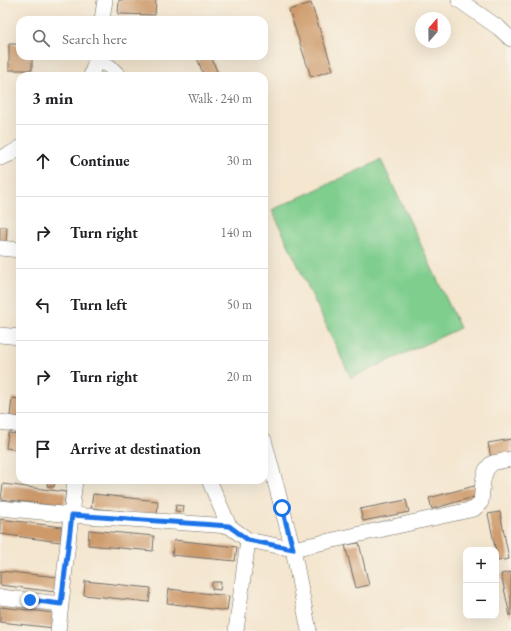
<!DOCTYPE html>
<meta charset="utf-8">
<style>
body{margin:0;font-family:"EB Garamond",serif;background:#f2f2f2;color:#202124}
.controls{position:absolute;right:12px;bottom:12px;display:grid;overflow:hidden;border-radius:8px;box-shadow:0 4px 16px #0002}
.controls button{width:36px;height:36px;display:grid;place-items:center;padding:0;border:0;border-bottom:1px solid #e0e0e0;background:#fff;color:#202124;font:20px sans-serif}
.compass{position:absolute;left:415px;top:12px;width:36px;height:36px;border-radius:50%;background:#fff;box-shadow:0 4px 16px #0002;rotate:20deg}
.stop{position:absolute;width:12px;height:12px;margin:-9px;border:3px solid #1a73e8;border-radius:50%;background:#fff}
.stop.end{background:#1a73e8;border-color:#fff;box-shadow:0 1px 4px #0008}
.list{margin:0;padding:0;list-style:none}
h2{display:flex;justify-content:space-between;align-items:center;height:52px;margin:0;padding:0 16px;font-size:17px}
h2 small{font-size:13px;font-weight:400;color:#757577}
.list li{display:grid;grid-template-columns:26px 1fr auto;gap:12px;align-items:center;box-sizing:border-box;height:72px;padding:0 16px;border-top:1px solid #e0e0e0}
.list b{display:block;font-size:15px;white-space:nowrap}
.list em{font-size:13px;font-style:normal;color:#757577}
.icon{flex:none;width:22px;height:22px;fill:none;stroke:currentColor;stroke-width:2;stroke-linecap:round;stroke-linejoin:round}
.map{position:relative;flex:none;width:511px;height:631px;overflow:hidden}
.search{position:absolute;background:#fff;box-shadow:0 4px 16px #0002;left:16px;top:16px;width:252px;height:44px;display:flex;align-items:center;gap:10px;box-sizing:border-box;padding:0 14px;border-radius:12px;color:#757577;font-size:15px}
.panel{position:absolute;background:#fff;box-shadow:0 4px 16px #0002;left:16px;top:72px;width:252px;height:412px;border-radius:12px}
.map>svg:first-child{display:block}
.green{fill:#7fce8e;stroke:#557c5c}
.building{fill:#ce9a6b}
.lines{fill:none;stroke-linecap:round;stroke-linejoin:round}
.minor-casing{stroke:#716c64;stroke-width:16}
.minor{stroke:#fff;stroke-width:15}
.route{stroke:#1a73e8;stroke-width:5}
</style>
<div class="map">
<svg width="511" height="631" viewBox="0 0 511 631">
<rect width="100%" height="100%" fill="#f7f3e8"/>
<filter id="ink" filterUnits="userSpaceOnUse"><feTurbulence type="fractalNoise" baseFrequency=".025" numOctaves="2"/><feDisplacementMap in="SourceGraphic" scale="8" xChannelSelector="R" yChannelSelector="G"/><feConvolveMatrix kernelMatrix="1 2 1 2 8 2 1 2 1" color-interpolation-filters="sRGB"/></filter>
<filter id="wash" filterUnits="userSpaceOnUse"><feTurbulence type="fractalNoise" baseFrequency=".012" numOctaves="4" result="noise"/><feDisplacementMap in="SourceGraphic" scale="16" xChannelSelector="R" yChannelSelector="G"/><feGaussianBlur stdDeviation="0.9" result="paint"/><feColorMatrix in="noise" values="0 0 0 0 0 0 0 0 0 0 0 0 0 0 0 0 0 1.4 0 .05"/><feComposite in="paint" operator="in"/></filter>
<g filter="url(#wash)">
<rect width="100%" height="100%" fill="#f4e6cf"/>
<path class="green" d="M381,160L460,328L351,378L272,210Z"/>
<g id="blocks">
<path class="building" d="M119,0H156L155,15L118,14Z
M311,3L333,70L311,77L289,10Z
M9,44H20V56H32V70H9Z
M202,56H211L218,74L213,76H204L197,58Z
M0,227H7L6,243H0Z
M12,398L20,399V417L10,416Z
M8,433L20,434V450L6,448Z
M511,439V454L491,458L488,443Z
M48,480L55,481L54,487L47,486Z
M3,484L66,492L64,507L1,499Z
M478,485L481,495L432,509L429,498Z
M93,494L158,501L157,515L91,508Z
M406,500L409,512L363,521L360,509Z
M176,505L184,506L183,512L175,511Z
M500,512L509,559L498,561L488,514Z
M0,519L62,527L60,542L0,534Z
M89,530L154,536L153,551L88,545Z
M174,540L237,547L235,561L172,555Z
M359,543L369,585L356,588L345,545Z
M0,571L58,577L56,592L0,585Z
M511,572V615L510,616L501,574Z
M85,581L151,588L149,602L84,595Z
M212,582H221L220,590L212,589Z
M169,589L229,596L227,611L167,603Z
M0,607L55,613L54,628L0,622Z"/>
</g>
</g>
<g filter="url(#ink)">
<use href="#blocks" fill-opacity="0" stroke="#716c64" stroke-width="1"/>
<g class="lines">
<defs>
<path id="minor" d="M459,0L499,28L511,39
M102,20L105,0
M96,60L109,66L119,76
M91,76L96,60L97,56
M0,158L10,154L20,148
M0,248L20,250
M0,335L20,337
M0,422L20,425
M264,440L293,549L309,631
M209,480L229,526L248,540L236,631
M0,508L72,515L229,526
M248,540L293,549L474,509L481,502L483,481L486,470L492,463L511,459
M0,597L61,604
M58,631L75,480"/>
</defs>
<use href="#minor" class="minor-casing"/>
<use href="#minor" class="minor"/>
</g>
</g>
<g class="lines" filter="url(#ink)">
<path class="route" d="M30,600L61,604L72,515L229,526L248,540L293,549L282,508"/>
</g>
</svg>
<div class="controls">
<button>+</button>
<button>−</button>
</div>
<svg class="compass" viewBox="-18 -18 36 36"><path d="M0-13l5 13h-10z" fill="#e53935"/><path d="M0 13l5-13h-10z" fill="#757577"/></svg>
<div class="stop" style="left:282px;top:508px"></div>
<div class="stop end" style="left:30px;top:600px"></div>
<div class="search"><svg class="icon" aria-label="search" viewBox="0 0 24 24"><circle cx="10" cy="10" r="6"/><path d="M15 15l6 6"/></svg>Search here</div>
<section class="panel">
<h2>3 min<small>Walk · 240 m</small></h2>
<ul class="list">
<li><svg class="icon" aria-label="ahead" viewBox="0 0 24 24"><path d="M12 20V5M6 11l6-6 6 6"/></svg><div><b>Continue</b></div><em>30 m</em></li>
<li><svg class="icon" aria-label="right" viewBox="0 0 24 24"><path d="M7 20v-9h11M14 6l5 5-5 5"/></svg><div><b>Turn right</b></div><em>140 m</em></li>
<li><svg class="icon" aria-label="left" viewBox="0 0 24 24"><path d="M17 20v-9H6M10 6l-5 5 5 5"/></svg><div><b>Turn left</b></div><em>50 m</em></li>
<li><svg class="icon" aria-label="right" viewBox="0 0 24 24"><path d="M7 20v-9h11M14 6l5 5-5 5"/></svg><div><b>Turn right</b></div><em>20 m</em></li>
<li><svg class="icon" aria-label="arrive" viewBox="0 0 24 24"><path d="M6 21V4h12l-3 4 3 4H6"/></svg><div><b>Arrive at destination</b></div></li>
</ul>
</section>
</div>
